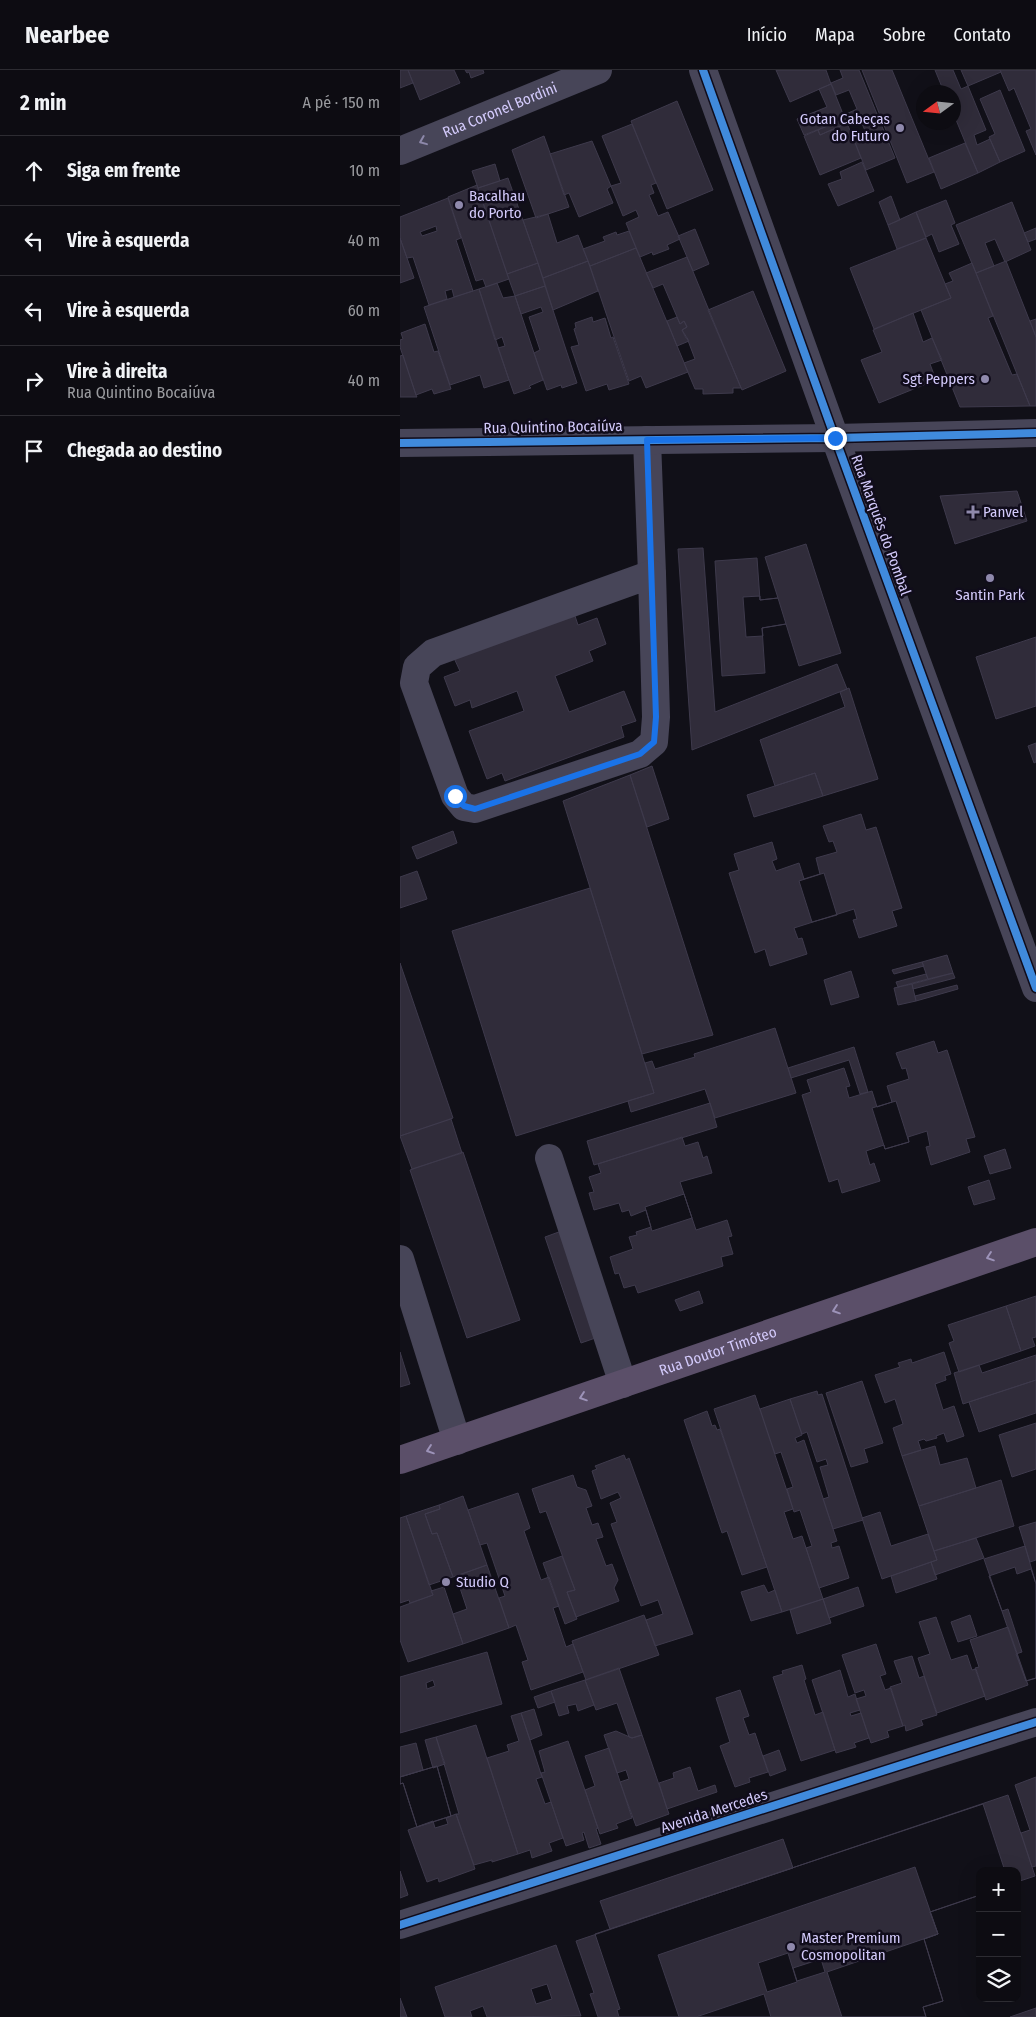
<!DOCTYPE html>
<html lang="pt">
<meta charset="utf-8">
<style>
body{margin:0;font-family:"Fira Sans Condensed",sans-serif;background:#1b1a20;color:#f1f3f6}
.controls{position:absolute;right:15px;bottom:15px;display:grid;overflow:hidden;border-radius:10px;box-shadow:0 5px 20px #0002}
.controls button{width:45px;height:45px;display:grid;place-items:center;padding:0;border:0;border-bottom:1px solid #2d2c32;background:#0d0c12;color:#f1f3f6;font:25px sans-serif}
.compass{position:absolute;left:516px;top:15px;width:45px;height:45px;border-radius:50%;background:#0d0c12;box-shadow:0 5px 20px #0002;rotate:255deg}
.stop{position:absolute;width:15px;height:15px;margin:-11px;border:4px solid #1a73e8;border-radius:50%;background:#fff}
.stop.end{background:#1a73e8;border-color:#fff;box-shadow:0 1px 5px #0008}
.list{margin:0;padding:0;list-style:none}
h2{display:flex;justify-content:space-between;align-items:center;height:65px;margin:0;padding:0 20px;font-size:21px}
h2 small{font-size:16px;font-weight:400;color:#9a9b9f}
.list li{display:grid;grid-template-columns:32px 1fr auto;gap:15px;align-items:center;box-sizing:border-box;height:70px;padding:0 20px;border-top:1px solid #2d2c32}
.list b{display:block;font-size:19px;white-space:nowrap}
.list p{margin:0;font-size:16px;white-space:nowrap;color:#9a9b9f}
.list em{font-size:16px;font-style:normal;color:#9a9b9f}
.icon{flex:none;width:28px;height:28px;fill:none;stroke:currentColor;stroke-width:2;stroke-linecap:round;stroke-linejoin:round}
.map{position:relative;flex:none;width:636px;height:1947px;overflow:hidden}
header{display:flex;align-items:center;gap:30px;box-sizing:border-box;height:70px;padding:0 25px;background:#0d0c12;border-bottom:1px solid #2d2c32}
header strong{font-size:24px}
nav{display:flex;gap:28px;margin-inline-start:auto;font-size:18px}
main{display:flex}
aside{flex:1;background:#0d0c12}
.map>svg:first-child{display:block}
.building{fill:#302c3a;stroke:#3e3a4c;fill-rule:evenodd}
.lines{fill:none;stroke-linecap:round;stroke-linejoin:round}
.minor{stroke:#474558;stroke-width:28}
.major{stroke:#5b4f69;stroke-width:28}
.cycleway-casing{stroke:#100c1b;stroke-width:11}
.cycleway{stroke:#408adc;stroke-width:8}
.oneway{stroke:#8d88aa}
.oneway2{stroke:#9d93b9}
.route{stroke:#1a73e8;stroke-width:6}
.poi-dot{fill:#8f89ac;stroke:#100c1b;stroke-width:2}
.labels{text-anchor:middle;stroke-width:5;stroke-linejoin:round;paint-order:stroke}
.street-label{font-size:15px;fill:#d3cafb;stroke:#100c1b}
.poi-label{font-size:15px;fill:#d3cafb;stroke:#100c1b;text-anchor:start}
</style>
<header>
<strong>Nearbee</strong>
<nav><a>Início</a><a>Mapa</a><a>Sobre</a><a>Contato</a></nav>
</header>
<main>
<aside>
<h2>2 min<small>A pé · 150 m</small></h2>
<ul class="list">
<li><svg class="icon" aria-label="ahead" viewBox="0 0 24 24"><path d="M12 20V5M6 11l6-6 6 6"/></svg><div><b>Siga em frente</b></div><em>10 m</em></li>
<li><svg class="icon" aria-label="left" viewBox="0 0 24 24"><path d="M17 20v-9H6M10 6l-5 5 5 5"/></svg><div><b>Vire à esquerda</b></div><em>40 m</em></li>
<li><svg class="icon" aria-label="left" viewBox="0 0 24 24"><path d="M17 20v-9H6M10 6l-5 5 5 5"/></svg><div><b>Vire à esquerda</b></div><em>60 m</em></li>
<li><svg class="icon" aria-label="right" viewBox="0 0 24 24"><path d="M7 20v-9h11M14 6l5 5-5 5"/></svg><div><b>Vire à direita</b><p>Rua Quintino Bocaiúva</p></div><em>40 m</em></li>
<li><svg class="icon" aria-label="arrive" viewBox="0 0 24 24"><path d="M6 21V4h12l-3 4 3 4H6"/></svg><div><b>Chegada ao destino</b></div></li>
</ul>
</aside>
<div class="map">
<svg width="636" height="1947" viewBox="0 0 636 1947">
<rect width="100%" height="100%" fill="#111018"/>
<path class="building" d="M0,0H8L13,13L0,18Z
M8,0H54L60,13L20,30Z
M65,0H83L84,3L71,8L69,2L67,3Z
M376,0H426L431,14L390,32Z
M440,0H459L495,88L466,100L455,72L468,68L461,51L448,56L444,45L457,39L449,20L436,25L431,13L443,8Z
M462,0H492L534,102L507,113Z
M535,0H553L561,19L568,16L586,60L574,65L577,75L590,69L600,92L578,103L554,45V22H544Z
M561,0H600L601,2L568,16Z
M600,0H636V85L626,61L631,59L614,18L609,21Z
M431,14L445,49L404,65L397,49L427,37L419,19Z
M600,20L625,81L600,92L589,67L595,64L580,29Z
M277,31L313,120L267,139L231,51Z
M445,49L447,53L420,65L418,60Z
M447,53L461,88L420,105L404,66L418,60L420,65Z
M232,54L256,113L251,115L254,123L249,125L258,146L268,142L280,169L267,175L269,179L253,185L252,182L240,187L226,153L239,147L236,140L223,146L211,116L221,113L202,66Z
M144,66L169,137L136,148L112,80Z
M192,71L211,116L207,119L213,133L179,147L169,123L164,125L150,84Z
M565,73L578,103L541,119L529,88Z
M462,92L474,121L438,136L428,114L442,109L440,102Z
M95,94L100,111L78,118L72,101Z
M108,108L138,193L107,204L78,118Z
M77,115L109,209L86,217L83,209L76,211L48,127Z
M491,126L500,150L488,155L479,132Z
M48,128L61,168L56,170L73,221L54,227L52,219L45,221L47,229L29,235L13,187L7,188L0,168V147ZM36,156L37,161L22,166L20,162Z
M546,130L555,153L551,155L559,174L539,182L532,164L526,167L516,142Z
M612,132L631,180L605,192L595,169L585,173L594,196L576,203L556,155Z
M516,142L526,168L497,179L488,155Z
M148,144L157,173L178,165L188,191L143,208L123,150Z
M636,158V169L628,172L624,163Z
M295,159L309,194L293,201L278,166Z
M229,161L236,178L190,196L183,179L205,171L203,167L216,162L217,165Z
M0,168L14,208L0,213Z
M526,168L551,228L474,259L450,198Z
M236,178L288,302L246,318L241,306L229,311L190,196Z
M287,187L341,318H333V323L303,324V319H295L284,293L295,289L287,268H286L282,260L287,257L284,251L280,254L263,214L253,218L246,203Z
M188,191L198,221L153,240L143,208Z
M606,191L636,267V336H630L576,203Z
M138,193L145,216L115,226L107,204Z
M572,193L593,246L588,248L612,305L617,304L630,336L560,337L521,240L551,228L545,214L553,211L549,203Z
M97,213L103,228L115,226L143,310L129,316L131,318L114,324L98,278L105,276L102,267L95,270L79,219Z
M145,216L177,313L162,318L161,315L147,320L134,283L140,280L129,247L143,242L141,237L121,244L115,226Z
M79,219L109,310L84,318L80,305L50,315L24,237Z
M353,221L386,301L342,320L308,240Z
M513,243L523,272L532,268L542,290L530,294L536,310L479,333L461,290L482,282L473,260Z
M192,247L193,252L205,248L211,268L213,267L229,314L209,320L207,314L186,321L171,277L179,275L174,259L176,258L175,253Z
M277,247L280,254L284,251L287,257L282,260L289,271L277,276L267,251Z
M636,249V267L630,251Z
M25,254L34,282L38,281L51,319L34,324L32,319L16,325L0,277V270L3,269L1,263Z
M3,285L16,325L17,327H0V286Z
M617,421L627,451L555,474L540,426Z
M406,474L441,583L399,596L386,554L362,558L365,603L322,606L315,491L357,488L360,530L378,528L365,487Z
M303,478L315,642L437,594L447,619L292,680L278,479Z
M360,526V530L378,528L386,554L362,558L363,566L346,567L343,527Z
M173,540L178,555L197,548L206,574L189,581L193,591L155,606L169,642L224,621L236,651L221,656L224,667L105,711L102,703L87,709L69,661L124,641L117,621L72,638L70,630L55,636L44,607L60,601L53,586Z
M636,567V636L596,649L576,587Z
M449,618L478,709L423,726L415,703L375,716L360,670L445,637L440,622Z
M636,673V692L634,693L628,676Z
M252,696L269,749L247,757L230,705Z
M415,703L423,726L354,747L347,725Z
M230,705L313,965L242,984L163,731Z
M461,744L466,760L476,757L502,838L492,841L497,856L459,868L453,850L457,849L454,839L394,858L398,869L402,868L407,884L370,896L365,879L355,883L329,803L339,800L334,784L372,772L377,789L372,791L376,801L399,793L404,809L420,804L416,788L437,782L433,771L429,772L423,756Z
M53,761L57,773L17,789L12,777Z
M17,801L27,829L0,838V807Z
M424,803L437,845L412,852L399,811Z
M190,818L254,1023L116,1066L52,861Z
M547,885L553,903L528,909L522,892Z
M522,892L524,896L494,904L492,900Z
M0,893L53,1048L0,1066Z
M451,901L459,927L431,935L424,910Z
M553,903L555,908L513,919L512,914Z
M526,904L528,909L498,917L496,912Z
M512,914L516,931L498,935L494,918Z
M557,915L558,919L516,931L515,926Z
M375,958L396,1023L315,1048L305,1019L231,1042L228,1031L254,1023L245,993L252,991L255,999L295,987L294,984Z
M534,971L538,983L547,980L575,1067L566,1069L570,1082L531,1095L526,1077L530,1076L527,1061L508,1067L509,1072L485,1079L484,1075L466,1081L470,1095L474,1093L480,1111L442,1123L438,1109L429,1112L402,1025L411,1022L407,1010L444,998L450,1016L446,1017L449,1028L472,1021L477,1037L492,1032L487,1016L509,1009L506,998L502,999L496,983Z
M454,977L468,1022L460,1024L449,990L391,1008L388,998Z
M496,1031L509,1072L485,1079L472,1038Z
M310,1033L317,1057L194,1095L187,1071Z
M51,1049L62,1083L12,1099L0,1066Z
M282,1067L285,1076L298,1072L303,1088L307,1086L312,1103L280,1112L296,1160L327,1150L332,1166L328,1167L333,1184L321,1187L323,1196L238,1223L235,1215L224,1218L219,1203L215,1204L210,1187L233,1179L229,1167L237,1165L236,1162L251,1157L246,1140L231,1146L229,1140L222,1142L219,1133L194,1140L189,1123L194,1122L189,1107L201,1103L198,1094Z
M605,1079L611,1098L590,1104L584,1086Z
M63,1082L120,1250L67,1268L10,1100Z
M589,1110L595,1129L574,1135L568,1117Z
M284,1124L292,1148L252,1161L245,1137Z
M167,1159L204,1265L181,1273L145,1167Z
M299,1221L303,1233L280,1241L275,1230Z
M636,1226V1267L632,1268L635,1276L621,1281L606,1236Z
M606,1236L621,1281L559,1302L549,1273L554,1271L548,1255Z
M0,1282L10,1314L0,1317Z
M544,1282L551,1304L545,1306L546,1310L535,1314L543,1340L554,1336L564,1366L547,1372L544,1363L536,1366L537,1368L526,1371L524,1369L518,1371L521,1380L502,1386L493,1358L503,1354L495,1329L485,1333L475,1305L500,1297L498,1293L511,1289L512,1293Z
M636,1285V1310L563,1334L554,1303L579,1295L582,1303Z
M636,1310V1343L579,1362L569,1332Z
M462,1311L483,1373L464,1379L468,1392L451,1397L426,1323Z
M417,1321L418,1325L422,1324L463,1450L433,1459L423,1429L429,1427L420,1397L428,1395L426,1389L417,1392L407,1362L402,1364L390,1329Z
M355,1325L393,1439L384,1442L393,1469L402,1466L423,1529L382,1542L314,1339Z
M390,1329L402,1365L395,1368L397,1373L404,1370L437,1471L431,1473L432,1478L439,1476L449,1508L419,1518L406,1478L412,1476L400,1440L394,1442L393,1439L387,1419L393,1417L381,1382L375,1384L360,1339Z
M307,1341L312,1356L315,1355L317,1360L320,1359L367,1497L342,1505L327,1461L322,1463L284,1350Z
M636,1353V1399L612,1407L599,1365Z
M535,1376L540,1395L567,1388L576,1418L519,1436L502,1386Z
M224,1385L226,1390L229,1388L293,1564L255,1576L246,1550L263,1544L258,1530L241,1536L211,1454L217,1452L210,1433L221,1428L218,1422L201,1429L192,1401L197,1399L195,1396Z
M173,1405L177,1417L186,1420L192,1436L186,1438L192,1455L198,1453L203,1467L196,1469L206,1496L212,1494L218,1510L214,1518L219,1531L176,1547L167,1522L175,1520L146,1441L140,1443L132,1419Z
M601,1410L614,1456L534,1481L519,1436Z
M118,1423L130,1458L124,1461L141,1510L149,1507L159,1536L153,1538L166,1577L173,1574L183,1602L131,1620L122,1592L128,1590L116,1555L109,1558L99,1528L105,1526L87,1473L80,1475L68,1440Z
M63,1426L87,1495L53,1507L37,1463L32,1464L25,1444L40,1439L39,1435Z
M39,1435L40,1439L25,1444L32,1464L37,1463L53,1507L29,1515L6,1446Z
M480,1442L491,1476L528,1464L537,1490L482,1509L462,1448Z
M6,1446L33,1525L10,1533L9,1530L0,1533V1448Z
M636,1452V1490L630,1492L619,1457Z
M576,1468L584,1488L535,1505L531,1492L537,1490L534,1481Z
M625,1476L636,1514V1608L626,1611L584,1489Z
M162,1486L175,1520L167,1522L177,1549L165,1554L143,1493Z
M531,1492L537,1509L496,1523L491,1506Z
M87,1495L109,1558L63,1574L53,1544L67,1539L56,1506Z
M615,1497L617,1504L631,1499L636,1514V1608L626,1611L616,1584L622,1582L608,1539L602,1541L589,1506Z
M364,1515L368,1523L375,1520L382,1542L351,1551L341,1522Z
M44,1517L63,1574L8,1592L0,1570V1537L33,1525L31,1521Z
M458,1517L464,1536L429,1548L423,1529Z
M423,1529L431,1553L397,1564L390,1540Z
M244,1545L259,1585L186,1610L172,1571Z
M570,1545L577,1566L558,1572L551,1552Z
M536,1547L551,1590L567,1585L572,1600L576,1599L585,1626L537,1643L518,1588L530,1584L519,1552Z
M608,1557L628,1615L586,1630L575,1598L579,1597L570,1570Z
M476,1574L486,1604L480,1606L485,1620L491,1618L503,1656L487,1661L489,1667L471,1673L456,1629L466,1626L464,1620L455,1623L442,1585Z
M87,1582L102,1634L0,1663V1607ZM33,1610L35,1616L27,1619L26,1613Z
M512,1586L519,1608L524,1606L537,1645L521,1650L523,1655L506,1661L505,1655L503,1656L490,1617L502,1613L494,1591Z
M402,1595L406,1609L404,1610L415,1645L423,1642L435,1680L401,1691L373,1607L383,1604L382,1601Z
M219,1598L242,1665L232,1668L229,1667L217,1633L196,1640L185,1610Z
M440,1600L448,1627L455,1624L460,1640L450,1643L451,1646L461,1643L469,1668L454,1673L456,1677L436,1683L412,1610Z
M185,1610L194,1635L178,1641L176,1634L167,1636L169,1643L159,1646L151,1621Z
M340,1620L349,1646L343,1648L349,1665L355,1663L368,1702L349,1708L350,1712L335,1717L320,1676L330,1672L316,1628Z
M151,1621L155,1632L138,1638L134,1627Z
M134,1639L142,1665L130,1670L121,1643Z
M121,1643L142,1707L136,1709L145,1734L151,1732L163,1768L149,1773L152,1781L132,1788L130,1780L118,1784L87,1688L109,1681L107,1675L119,1671L111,1646Z
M76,1655L118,1784L92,1792V1790L74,1795L56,1744H59L36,1667Z
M216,1661L232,1668L242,1665L269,1744L236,1756L220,1712L229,1709L226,1700L217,1703L204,1665Z
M36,1667L45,1694L33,1698L25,1670Z
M168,1671L198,1758L196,1759L201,1774L189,1778L184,1762L182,1763L184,1770L166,1776L141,1703L145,1702L139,1681Z
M16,1673L23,1700L0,1707V1677Z
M209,1678L232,1748L216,1754L218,1758L200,1764L185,1720L195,1716L185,1686Z
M379,1680L386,1700L370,1706L363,1686Z
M37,1696L51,1746L17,1757L3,1713L0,1714V1707Z
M37,1696L51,1746L17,1757L3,1713L0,1714V1707Z
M290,1697L298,1721L315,1715L317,1722L267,1739L259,1713L274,1708L273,1703Z
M636,1707V1796L632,1797L621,1763L630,1760L615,1715Z
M608,1725L635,1806L617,1812V1801H580V1825L530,1842L538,1864L524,1869L543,1931L523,1937L526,1947H198L190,1924L194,1923L176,1871Z
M583,1734L605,1801H580V1825L530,1842L538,1864L524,1869L543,1931L523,1937L526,1947H219L217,1940L220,1939L195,1864Z
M56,1744L75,1799L39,1812L38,1808L27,1812L8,1760L33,1751L35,1758L48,1754L46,1748Z
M383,1769L393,1798L210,1859L200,1831Z
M515,1797L538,1864L427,1902L442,1947H371L364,1924L296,1947H279L258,1885ZM421,1889L425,1902L397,1911L393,1898Z
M0,1801L8,1825L0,1828Z
M156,1875L181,1946L87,1947L83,1936L70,1941L72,1947H45L35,1917ZM147,1914L152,1929L136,1934L131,1919Z
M388,1883L397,1912L367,1922L358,1893Z
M0,1928L7,1947H0Z
M636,1938V1947H610Z"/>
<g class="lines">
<g class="minor">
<path d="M303,0L435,368L636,918"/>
<path id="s1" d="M0,81L198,0"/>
<path d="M247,370L252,504"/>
<path d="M0,373L435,368L636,363"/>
<path d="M252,504L256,647L254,672L240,684L75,739L64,737L55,726L14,613L17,597L33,583Z"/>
<path d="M149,1088L223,1314"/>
<path d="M0,1189L57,1371"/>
<path d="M0,1855L636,1652"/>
</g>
<path class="major" id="s2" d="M0,1390L636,1172"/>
<defs>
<path id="cycleway" d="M303,0L435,368L636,918
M0,373L435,368L636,363
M0,1855L636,1652"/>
</defs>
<use href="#cycleway" class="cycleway-casing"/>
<use href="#cycleway" class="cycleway"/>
</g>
<defs><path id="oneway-chevron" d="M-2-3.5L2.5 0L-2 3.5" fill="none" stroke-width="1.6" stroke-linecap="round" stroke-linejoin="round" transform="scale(1.25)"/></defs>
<use class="oneway" href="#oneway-chevron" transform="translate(23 71) rotate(158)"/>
<g class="oneway2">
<use href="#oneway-chevron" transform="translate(590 1187) rotate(161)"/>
<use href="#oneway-chevron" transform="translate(436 1240) rotate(161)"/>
<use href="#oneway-chevron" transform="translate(183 1327) rotate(161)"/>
<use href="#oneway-chevron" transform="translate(30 1380) rotate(161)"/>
</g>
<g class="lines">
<path class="route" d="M55,726L64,736L75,739L240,684L254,672L256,647L247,370L435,368"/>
</g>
<g class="poi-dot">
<circle cx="500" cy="58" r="5"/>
<circle cx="59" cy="135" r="5"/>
<circle cx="585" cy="309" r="5"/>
<path d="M570.5 434.5h5v5h5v5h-5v5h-5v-5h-5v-5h5z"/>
<circle cx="590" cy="508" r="5"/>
<circle cx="46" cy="1512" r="5"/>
<circle cx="391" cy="1877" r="5"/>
</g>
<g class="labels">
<g class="street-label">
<text dy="5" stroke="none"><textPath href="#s1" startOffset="108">Rua Coronel Bordini</textPath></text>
<text transform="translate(153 357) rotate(-1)" y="5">Rua Quintino Bocaiúva</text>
<text transform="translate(481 455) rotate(70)" y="5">Rua Marquês do Pombal</text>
<text dy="5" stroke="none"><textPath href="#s2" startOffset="336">Rua Doutor Timóteo</textPath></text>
<text transform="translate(314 1741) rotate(-18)" y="5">Avenida Mercedes</text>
</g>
<g class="poi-label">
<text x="490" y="54" text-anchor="end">Gotan Cabeças<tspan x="490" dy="17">do Futuro</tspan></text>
<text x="69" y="131">Bacalhau<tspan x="69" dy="17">do Porto</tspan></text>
<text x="575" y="314" text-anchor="end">Sgt Peppers</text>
<text x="583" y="447">Panvel</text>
<text x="590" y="530" text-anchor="middle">Santin Park</text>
<text x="56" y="1517">Studio Q</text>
<text x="401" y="1873">Master Premium<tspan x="401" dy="17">Cosmopolitan</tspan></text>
</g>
</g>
</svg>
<div class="controls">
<button>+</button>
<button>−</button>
<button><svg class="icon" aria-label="layers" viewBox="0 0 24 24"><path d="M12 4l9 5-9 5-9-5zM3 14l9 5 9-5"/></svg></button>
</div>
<svg class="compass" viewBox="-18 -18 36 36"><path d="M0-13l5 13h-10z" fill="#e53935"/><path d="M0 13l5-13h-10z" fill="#9a9b9f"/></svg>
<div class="stop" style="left:55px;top:726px"></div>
<div class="stop end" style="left:435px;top:368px"></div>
</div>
</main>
